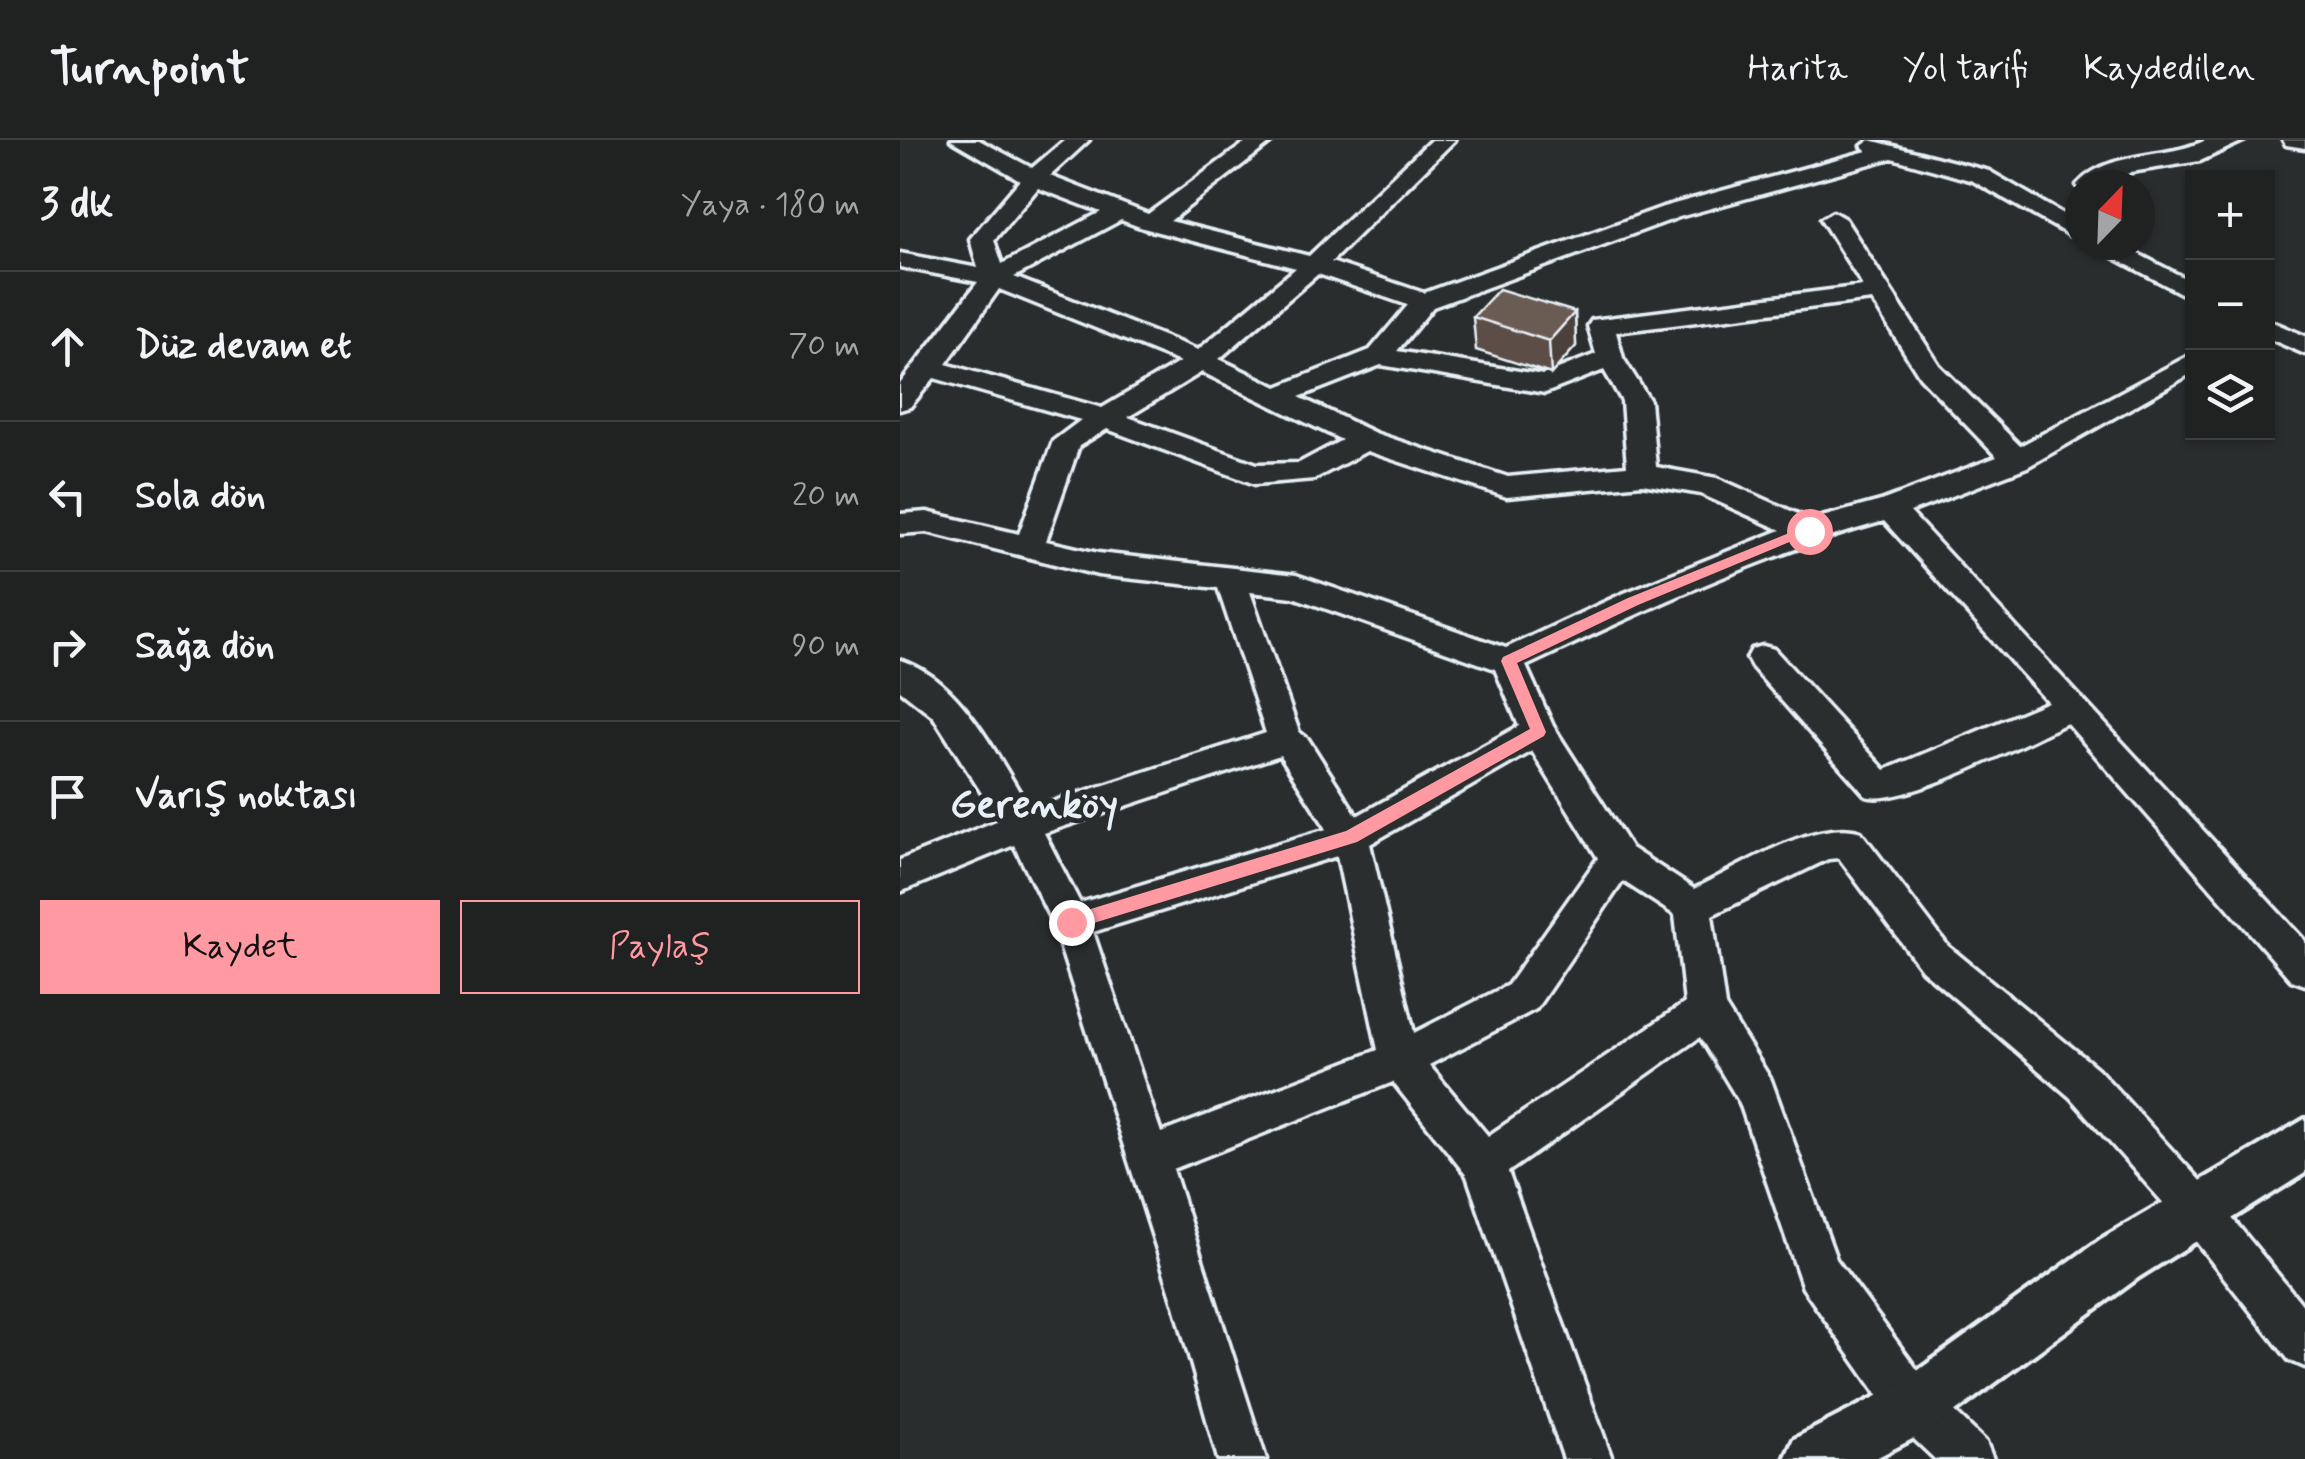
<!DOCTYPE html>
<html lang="tr">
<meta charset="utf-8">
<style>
body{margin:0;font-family:Mynerve,sans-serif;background:#2d2f2f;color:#f1f3f6}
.controls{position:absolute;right:30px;top:30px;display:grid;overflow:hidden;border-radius:0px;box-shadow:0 2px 8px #0004}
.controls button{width:90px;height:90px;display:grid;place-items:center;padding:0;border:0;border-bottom:2px solid #3d3f40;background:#202222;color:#f1f3f6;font:50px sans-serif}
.compass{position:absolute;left:1165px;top:30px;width:90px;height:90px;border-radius:50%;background:#202222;box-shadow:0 2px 8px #0004;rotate:23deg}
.stop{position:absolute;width:30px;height:30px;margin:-22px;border:8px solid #ff9aa2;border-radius:50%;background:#fff}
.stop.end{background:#ff9aa2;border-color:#fff;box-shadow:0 2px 10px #0008}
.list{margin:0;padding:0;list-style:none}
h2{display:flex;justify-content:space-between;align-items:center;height:130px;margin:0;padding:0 40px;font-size:42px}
h2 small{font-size:32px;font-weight:400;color:#a2a4a5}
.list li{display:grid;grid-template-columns:65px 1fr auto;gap:30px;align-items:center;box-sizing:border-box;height:150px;padding:0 40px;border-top:2px solid #3d3f40}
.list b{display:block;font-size:38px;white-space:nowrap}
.list em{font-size:32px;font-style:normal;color:#a2a4a5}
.actions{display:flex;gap:20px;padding:30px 40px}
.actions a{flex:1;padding:22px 0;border:2px solid #ff9aa2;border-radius:0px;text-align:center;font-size:35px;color:#ff9aa2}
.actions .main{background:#ff9aa2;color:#111}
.icon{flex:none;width:55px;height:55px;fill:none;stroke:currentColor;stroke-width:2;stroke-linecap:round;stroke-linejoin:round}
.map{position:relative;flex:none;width:1405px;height:1319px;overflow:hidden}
header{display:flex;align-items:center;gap:60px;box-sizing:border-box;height:140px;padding:0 50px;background:#202222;border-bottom:2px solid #3d3f40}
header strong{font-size:48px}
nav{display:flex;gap:55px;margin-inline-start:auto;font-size:35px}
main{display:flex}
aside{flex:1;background:#202222}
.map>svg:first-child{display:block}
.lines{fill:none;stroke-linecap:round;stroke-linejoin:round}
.minor-casing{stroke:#e8f1f8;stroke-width:7}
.tertiary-casing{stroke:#e8f1f8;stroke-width:8}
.minor{fill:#2a2d2e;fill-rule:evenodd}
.tertiary{fill:#2a2d2e;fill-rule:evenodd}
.wall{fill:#5c4e47;stroke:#e8f1f8;stroke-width:2.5}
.shaded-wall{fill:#4b403a;stroke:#e8f1f8;stroke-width:2.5}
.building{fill:#6b5b53;stroke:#e8f1f8;stroke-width:2.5}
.route{fill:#ff9aa2}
.labels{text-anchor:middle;stroke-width:10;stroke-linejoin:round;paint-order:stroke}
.quarter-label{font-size:40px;font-weight:bold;fill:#e8f1f8;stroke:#2a2d2e}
</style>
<header>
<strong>Turnpoint</strong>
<nav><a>Harita</a><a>Yol tarifi</a><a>Kaydedilen</a></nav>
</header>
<main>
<aside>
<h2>3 dk<small>Yaya · 180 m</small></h2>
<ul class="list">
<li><svg class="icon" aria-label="ahead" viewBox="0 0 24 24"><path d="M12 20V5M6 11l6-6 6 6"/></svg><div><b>Düz devam et</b></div><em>70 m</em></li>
<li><svg class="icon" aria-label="left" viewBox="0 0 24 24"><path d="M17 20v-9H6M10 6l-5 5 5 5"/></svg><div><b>Sola dön</b></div><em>20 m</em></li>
<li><svg class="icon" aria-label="right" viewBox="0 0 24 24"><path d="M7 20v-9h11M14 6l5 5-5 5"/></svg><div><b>Sağa dön</b></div><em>90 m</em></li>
<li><svg class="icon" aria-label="arrive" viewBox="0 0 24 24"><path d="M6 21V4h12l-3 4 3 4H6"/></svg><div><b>Varış noktası</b></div></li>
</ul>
<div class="actions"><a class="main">Kaydet</a><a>Paylaş</a></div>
</aside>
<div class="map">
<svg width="1405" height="1319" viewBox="0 0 1405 1319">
<rect width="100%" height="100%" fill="#2a2d2e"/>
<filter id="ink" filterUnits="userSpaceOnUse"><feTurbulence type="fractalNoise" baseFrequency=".01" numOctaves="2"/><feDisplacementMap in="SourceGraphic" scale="20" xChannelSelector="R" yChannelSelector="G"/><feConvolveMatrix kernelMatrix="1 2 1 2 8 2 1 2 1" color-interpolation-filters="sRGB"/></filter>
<g filter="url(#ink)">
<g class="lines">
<defs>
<path id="minor" d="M51,0H79L132,28L165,0H189L150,36L248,74L349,0H374L270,81L409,116L531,0H555L431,122L524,153L763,67L967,11L962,6L970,0L1089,31L1180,84V101L1073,41L992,18L779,77L533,167L497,211L643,235L696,214L688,186L692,180L963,146L921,79L933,72L945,79L1039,225L1120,306L1292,214V233L1127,327L1010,372L1405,801V845L1391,840L1167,583C1127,601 1003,668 966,656L852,527L847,518L852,509L863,506L874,509L985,630L1148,562L984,381C860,415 742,471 626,526L653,586L731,708L794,749C837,729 915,677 961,692L1048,806L1198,929L1313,1055L1405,1168V1227L1389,1220L1283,1085L1170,957L1022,830L939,718L928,719L812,775L825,866L871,940L936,1119L1032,1250L1086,1302L1093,1319H1035L998,1284L903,1148L840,963L800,897L608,1032L712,1319H664L567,1036L493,942L273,1029L366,1319H318L275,1166L153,784L114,705L0,752V720L99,680L33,576L0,550V520C62,539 97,618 130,669L366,593L318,448L198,435L27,392L0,394V374L27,372L119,394L153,301L181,280L34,238L10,267L0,270V244L78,142L0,127V113L78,128L70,99L120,40ZM138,48L201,72L102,124L94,100ZM221,80L243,88L396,128L298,210L114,137ZM418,134L508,165L470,210L377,247L319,219ZM99,149L280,222L202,268L46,224ZM972,160L1020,237L1097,317L981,361L911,380L817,338L756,327L750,261L723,218L716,192ZM481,225L645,253L704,230L722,261L727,326L608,337L475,293L399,257ZM302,232L442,300L399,323L357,324L228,277ZM207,289L355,344L414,339L467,311L607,357L742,344L801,354L881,390L722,454L606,508L396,435L198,413L146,401L179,306ZM350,452L393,457L595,529L619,586L457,676L408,599L399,592ZM632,611L698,718L608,845L514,893L470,704ZM380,615L427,689L180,763L144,693ZM437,716L478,910L261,993L193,792ZM723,741L775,775L785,863L588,996L529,925L636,869Z
M1306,0H1345L1300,21L1231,32L1206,45H1180V49L1177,45C1209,9 1266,20 1306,0Z
M1383,0H1405V8L1386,5Z
M1190,105H1221L1292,142V159Z
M1368,180L1405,196V214L1368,198Z"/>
<path id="tertiary" d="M1405,979V1033L1239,1137L1035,1287L974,1319H885L894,1299L995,1247L1201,1099Z"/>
</defs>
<use href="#minor" class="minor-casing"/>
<use href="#tertiary" class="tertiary-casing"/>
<use href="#minor" class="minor"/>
<use href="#tertiary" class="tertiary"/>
</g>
<path class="wall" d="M675,172L676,206L651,234L576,210L573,177Z"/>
<path class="shaded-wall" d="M675,172L676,206L651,234L649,201Z"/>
<path class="building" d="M599,149L675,172L649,201L573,177Z"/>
</g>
<path class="route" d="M904,387L916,391L738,465L617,523L646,592L644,596L457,702L171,790L165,788L162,782L171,775L446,691L630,589L601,521L603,517L728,458Z"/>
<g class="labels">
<g class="quarter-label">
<text x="134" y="677">Gerenköy</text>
</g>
</g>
</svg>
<div class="controls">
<button>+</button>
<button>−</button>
<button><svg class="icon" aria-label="layers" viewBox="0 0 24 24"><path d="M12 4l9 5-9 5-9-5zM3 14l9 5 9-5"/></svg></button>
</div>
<svg class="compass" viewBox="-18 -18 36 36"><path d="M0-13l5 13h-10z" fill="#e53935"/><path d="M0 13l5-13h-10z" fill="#a2a4a5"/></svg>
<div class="stop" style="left:909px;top:391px"></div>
<div class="stop end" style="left:171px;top:782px"></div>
</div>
</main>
